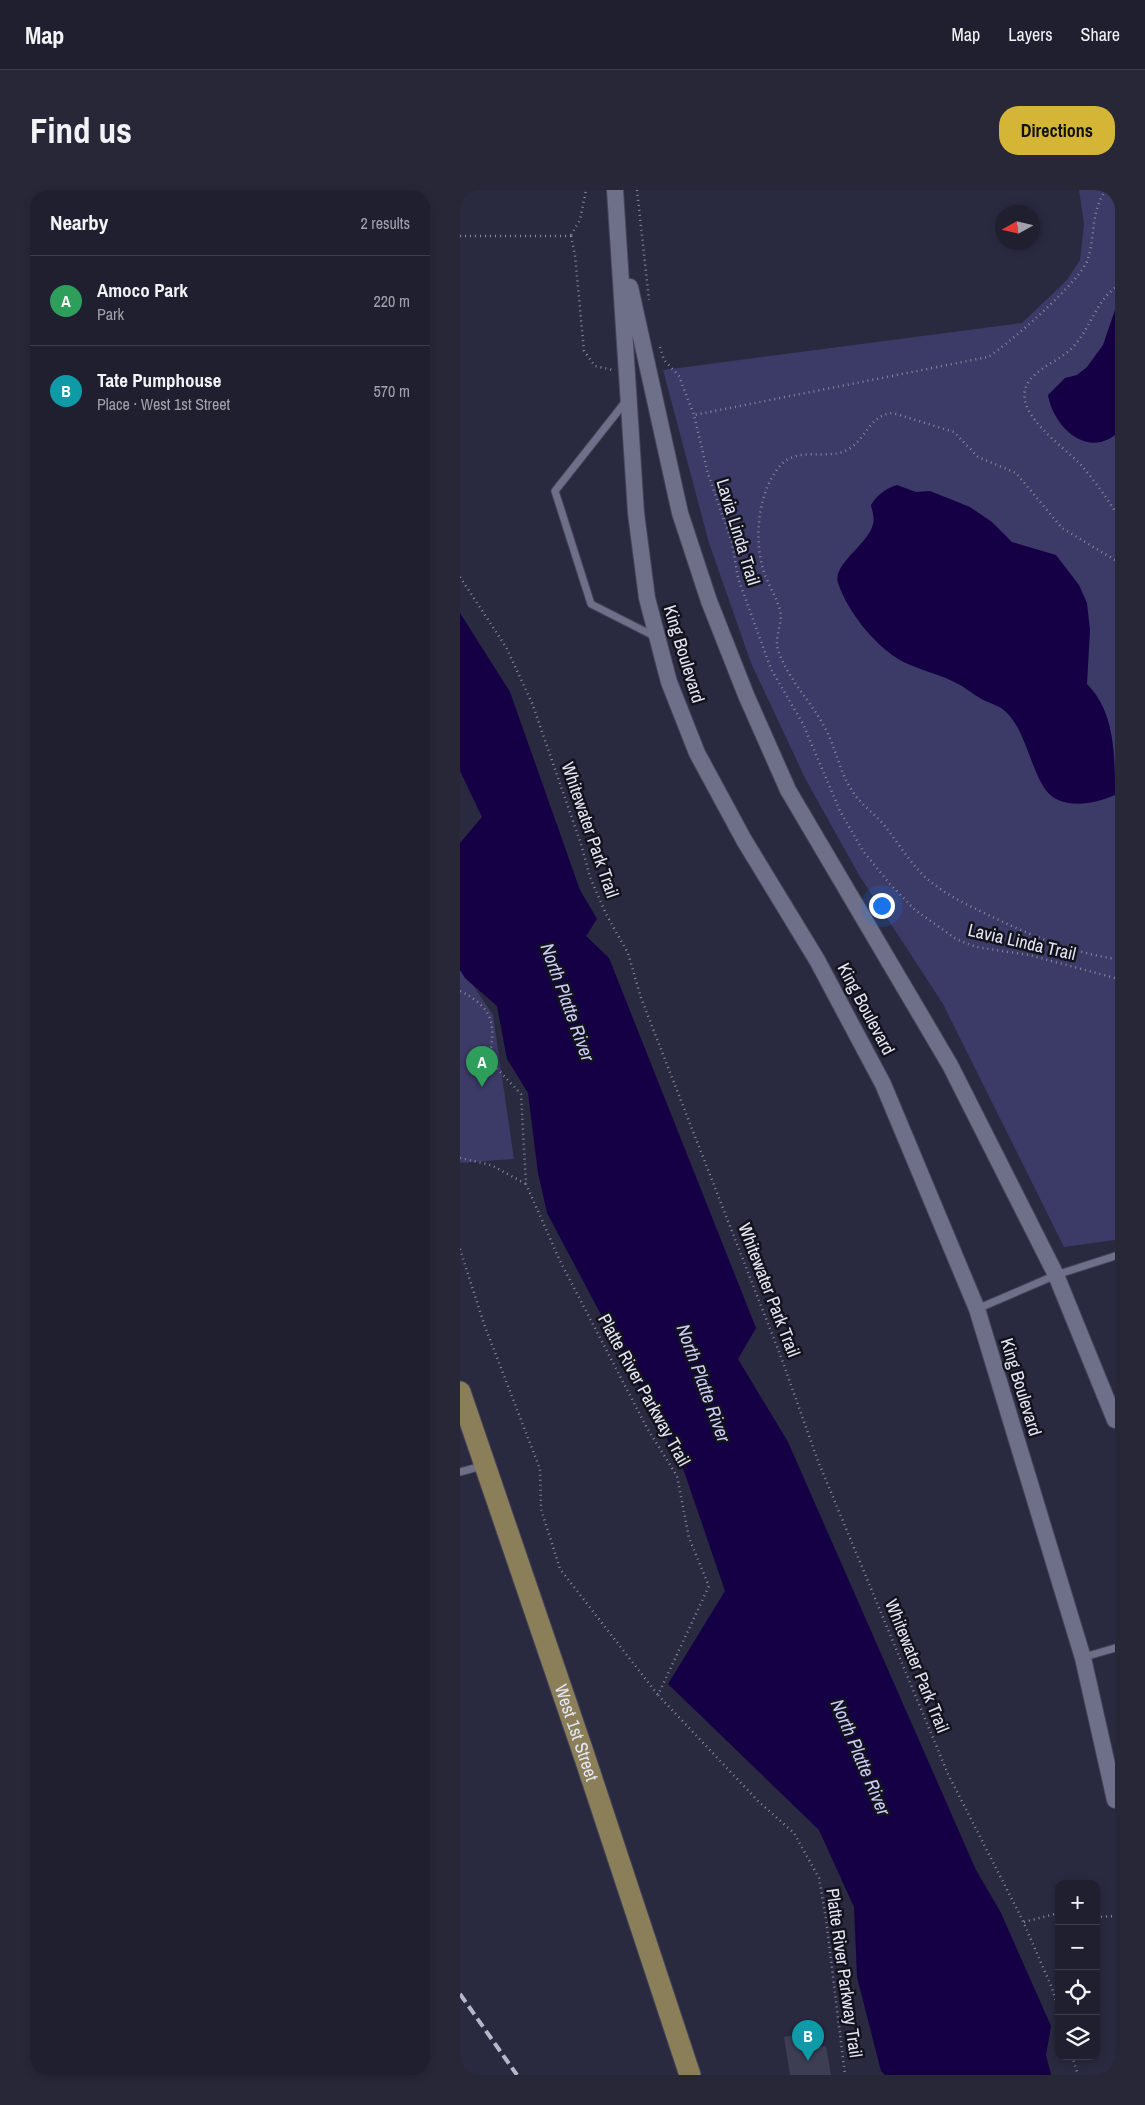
<!DOCTYPE html>
<meta charset="utf-8">
<style>
body{margin:0;font-family:"Archivo Narrow",sans-serif;background:#272738;color:#f1f3f6}
.controls{position:absolute;right:15px;bottom:15px;display:grid;overflow:hidden;border-radius:10px;box-shadow:0 2px 8px #0003}
.controls button{width:45px;height:45px;display:grid;place-items:center;padding:0;border:0;border-bottom:1px solid #3c3d4c;background:#1f1f30;color:#f1f3f6;font:25px sans-serif}
.compass{position:absolute;left:535px;top:15px;width:45px;height:45px;border-radius:50%;background:#1f1f30;box-shadow:0 2px 8px #0003;rotate:262deg}
.you{position:absolute;left:421px;top:715px;width:18px;height:18px;margin:-12px;border:4px solid #fff;border-radius:50%;background:#1a73e8;box-shadow:0 0 0 8px #1a73e833}
.badge{display:grid;place-items:center;width:32px;height:32px;border-radius:50%;background:#d5b535;color:#fff;font-size:16px;font-weight:700}
.pin{position:absolute;translate:-50% -41px;filter:drop-shadow(0 1px 2px #0008)}
.pin::after{content:'';position:absolute;top:26px;width:18px;height:15px;background:inherit;clip-path:polygon(0 0,100% 0,50% 100%)}
.list{margin:0;padding:0;list-style:none}
h2{display:flex;justify-content:space-between;align-items:center;height:65px;margin:0;padding:0 20px;font-size:21px}
h2 small{font-size:16px;font-weight:400;color:#a1a2ab}
.list li{display:grid;grid-template-columns:32px 1fr auto;gap:15px;align-items:center;box-sizing:border-box;height:90px;padding:0 20px;border-top:1px solid #3c3d4c}
.list b{display:block;font-size:19px;white-space:nowrap}
.list p{margin:0;font-size:16px;white-space:nowrap;color:#a1a2ab}
.list em{font-size:16px;font-style:normal;color:#a1a2ab}
.icon{flex:none;width:28px;height:28px;fill:none;stroke:currentColor;stroke-width:2;stroke-linecap:round;stroke-linejoin:round}
.map{position:relative;flex:none;width:655px;height:1885px;overflow:hidden;border-radius:20px}
header{display:flex;align-items:center;gap:30px;box-sizing:border-box;height:70px;padding:0 25px;background:#1f1f30;border-bottom:1px solid #3c3d4c}
header strong{font-size:24px}
nav{display:flex;gap:28px;margin-inline-start:auto;font-size:18px}
.intro{display:flex;align-items:center;justify-content:space-between;box-sizing:border-box;height:120px;padding:0 30px}
h1{margin:0;font-size:35px}
.button{padding:12px 22px;border-radius:20px;background:#d5b535;color:#111;font-size:18px;font-weight:700}
main{display:flex;gap:30px;padding:0 30px}
aside{flex:1;background:#1f1f30;border-radius:20px;box-shadow:0 2px 8px #0003}
.map>svg:first-child{display:block}
.green{fill:#3c3a66}
.water{fill:#150045}
.building{fill:#3d3d54}
.lines{fill:none;stroke-linecap:round;stroke-linejoin:round}
.service-casing{stroke:#454458;stroke-width:9}
.tertiary-casing{stroke:#454458;stroke-width:18}
.primary-casing{stroke:#454458;stroke-width:23}
.path{stroke:#88899c;stroke-width:2.5;stroke-dasharray:1 4;stroke-linecap:butt}
.service{stroke:#6e6f89;stroke-width:7}
.tertiary{stroke:#6e6f89;stroke-width:16}
.primary{stroke:#8b7f59;stroke-width:21}
.rail{stroke:#b5b6c7;stroke-width:4;stroke-dasharray:10 5;stroke-linecap:butt}
.labels{text-anchor:middle;stroke-width:5;stroke-linejoin:round;paint-order:stroke}
.street-label{font-size:18px;fill:#e5e6f5;stroke:#13131d}
.water-label{font-size:19px;font-style:italic;fill:#cbccf6;stroke:#13131d}
</style>
<header>
<strong>Map</strong>
<nav><a>Map</a><a>Layers</a><a>Share</a></nav>
</header>
<div class="intro"><h1>Find us</h1><a class="button">Directions</a></div>
<main>
<aside>
<h2>Nearby<small>2 results</small></h2>
<ul class="list">
<li><span class="badge" style="background:#2e9e5b">A</span><div><b>Amoco Park</b><p>Park</p></div><em>220 m</em></li>
<li><span class="badge" style="background:#0f9aa8">B</span><div><b>Tate Pumphouse</b><p>Place · West 1st Street</p></div><em>570 m</em></li>
</ul>
</aside>
<div class="map">
<svg width="655" height="1885" viewBox="0 0 655 1885">
<rect width="100%" height="100%" fill="#292940"/>
<path class="green" d="M619,0H655V1050L604,1057L483,814L399,685L346,590L291,473L249,353L203,180L562,133L607,90L620,70L624,34Z
M0,776L33,825L54,969L0,973Z"/>
<path class="water" d="M655,120V245C625,268 593,235 588,205L605,188L617,185L627,177L643,155Z
M437,295L456,302L470,301L510,317L532,332L552,352L596,365L619,395L627,413L630,440L627,494C655,522 655,565 655,605C636,613 615,618 596,609C573,598 569,543 546,522C538,514 529,514 520,508C511,503 504,496 494,492C477,483 455,479 438,469C413,453 388,422 378,393C372,374 409,354 413,334C415,328 412,321 411,315C418,304 425,299 437,295Z
M0,423L50,502L120,700L137,729L126,746L149,768L296,1138L278,1169L328,1252L516,1680L541,1723L591,1836L586,1865L591,1885H425L421,1881L397,1787L394,1717L359,1640L208,1494L265,1401L224,1281L87,1023L78,983L68,903L47,869L37,816L5,788L0,780V653L22,627L0,581Z"/>
<path class="building" d="M357,1842L360,1857L366,1856L371,1885H330L324,1847Z"/>
<g class="lines">
<defs>
<path id="service" d="M166,211L95,301L131,414L194,446
M517,1119L596,1085L655,1066
M0,1282L22,1276
M624,1467L655,1458"/>
<path id="tertiary" d="M155,0L176,323L187,408L209,492L237,563L284,650L357,770L423,894L517,1119L623,1468L655,1610
M170,97L220,323L249,411L286,505L328,600L490,875L596,1085L655,1230"/>
<g id="primary">
<path id="s1" d="M0,1202L123,1562L230,1885"/>
</g>
</defs>
<use href="#service" class="service-casing"/>
<use href="#tertiary" class="tertiary-casing"/>
<use href="#primary" class="primary-casing"/>
<path class="path" d="M177,0L189,110
M646,0C631,19 635,47 628,69C622,90 549,154 528,167L234,225L248,284L272,353L278,388L311,479L343,534L380,621L403,661L430,694L455,720L496,749L516,757L569,765L655,788
M111,45L120,30L126,0
M0,46H111
M111,46L115,65L124,161L135,176L153,180
M655,98C635,113 630,139 613,157C600,171 579,176 568,193C550,222 605,257 621,275C633,289 645,305 655,321
M200,157L204,170L219,186L234,225
M655,370L602,338L556,283L518,267L494,242L433,223C410,224 406,250 387,260C365,271 337,255 319,277C298,303 294,348 303,379C307,393 316,406 320,420C323,434 314,447 318,460C328,489 349,509 364,536C376,557 379,582 393,602C401,615 414,623 424,635C437,651 448,670 464,686C479,700 499,711 518,720C563,742 605,761 655,769
M0,387L46,457L72,513L121,654L130,687L146,724L168,763L181,808L321,1167L358,1271L488,1584L562,1729L592,1798L599,1822
M0,801C34,818 36,834 29,870L61,904L66,994L100,1071L187,1238L217,1286L229,1348L249,1396L198,1505L298,1611L334,1643L359,1688L366,1729L385,1885
M0,968L31,975L66,994
M0,1059L24,1134L80,1279L81,1319L100,1379L198,1505
M636,1727L655,1726
M564,1732L599,1723
M612,1866L618,1885"/>
<use href="#service" class="service"/>
<use href="#tertiary" class="tertiary"/>
<use href="#primary" class="primary"/>
<path class="rail" d="M0,1804L57,1885"/>
</g>
<g class="labels">
<g class="street-label">
<text transform="translate(278 342) rotate(73)" y="6">Lavia Linda Trail</text>
<text transform="translate(224 464) rotate(73)" y="6">King Boulevard</text>
<text transform="translate(130 640) rotate(71)" y="6">Whitewater Park Trail</text>
<text transform="translate(562 752) rotate(13)" y="6">Lavia Linda Trail</text>
<text transform="translate(406 819) rotate(62)" y="6">King Boulevard</text>
<text transform="translate(309 1100) rotate(69)" y="6">Whitewater Park Trail</text>
<text transform="translate(561 1197) rotate(73)" y="6">King Boulevard</text>
<text transform="translate(184 1200) rotate(61)" y="6">Platte River Parkway Trail</text>
<text transform="translate(457 1476) rotate(68)" y="6">Whitewater Park Trail</text>
<text dy="6" stroke="none"><textPath href="#s1" startOffset="360">West 1st Street</textPath></text>
<text transform="translate(384 1783) rotate(82)" y="6">Platte River Parkway Trail</text>
</g>
<g class="water-label">
<text transform="translate(108 812) rotate(70)" y="7">North Platte River</text>
<text transform="translate(244 1193) rotate(70)" y="7">North Platte River</text>
<text transform="translate(401 1567) rotate(67)" y="7">North Platte River</text>
</g>
</g>
</svg>
<div class="controls">
<button>+</button>
<button>−</button>
<button><svg class="icon" aria-label="locate" viewBox="0 0 24 24"><circle cx="12" cy="12" r="6"/><path d="M12 2v4M12 18v4M2 12h4M18 12h4"/></svg></button>
<button><svg class="icon" aria-label="layers" viewBox="0 0 24 24"><path d="M12 4l9 5-9 5-9-5zM3 14l9 5 9-5"/></svg></button>
</div>
<svg class="compass" viewBox="-18 -18 36 36"><path d="M0-13l5 13h-10z" fill="#e53935"/><path d="M0 13l5-13h-10z" fill="#a1a2ab"/></svg>
<div class="you"></div>
<div class="pin badge" style="left:22px;top:897px;background:#2e9e5b">A</div>
<div class="pin badge" style="left:348px;top:1871px;background:#0f9aa8">B</div>
</div>
</main>
